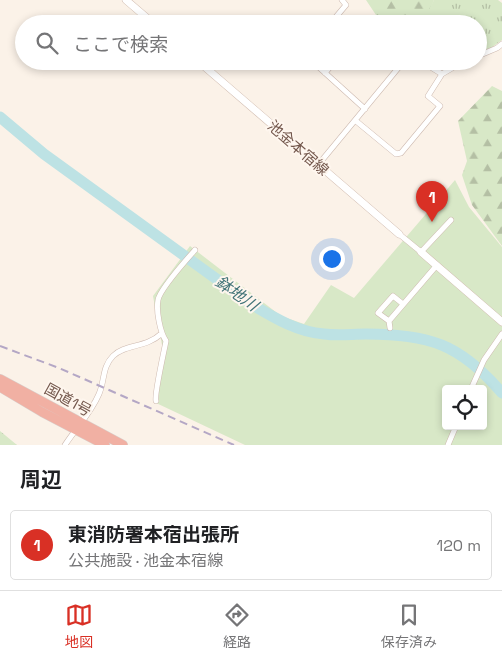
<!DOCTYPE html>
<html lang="ja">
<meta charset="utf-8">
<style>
body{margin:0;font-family:"Space Grotesk","Noto Sans JP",sans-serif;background:#f6f6f6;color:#202124}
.controls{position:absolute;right:15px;bottom:15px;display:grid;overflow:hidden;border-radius:5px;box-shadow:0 2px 8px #0003}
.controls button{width:45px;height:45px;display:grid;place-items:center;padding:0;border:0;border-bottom:1px solid #e0e0e0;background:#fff;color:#202124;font:25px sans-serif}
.you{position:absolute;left:331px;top:258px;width:18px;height:18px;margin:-12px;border:4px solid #fff;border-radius:50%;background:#1a73e8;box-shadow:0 0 0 8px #1a73e833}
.badge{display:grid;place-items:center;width:32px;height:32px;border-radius:50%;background:#d93025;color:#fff;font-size:16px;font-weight:700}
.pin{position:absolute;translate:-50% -41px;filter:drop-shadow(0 1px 2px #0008)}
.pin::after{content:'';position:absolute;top:26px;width:18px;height:15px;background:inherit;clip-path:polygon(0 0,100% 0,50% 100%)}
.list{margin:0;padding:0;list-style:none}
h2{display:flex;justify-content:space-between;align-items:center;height:65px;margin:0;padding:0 20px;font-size:21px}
h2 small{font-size:16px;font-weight:400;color:#757577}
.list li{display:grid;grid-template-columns:32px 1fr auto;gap:15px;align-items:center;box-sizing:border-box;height:70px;margin:0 10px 10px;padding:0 10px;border:1px solid #e0e0e0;border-radius:5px}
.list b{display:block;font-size:19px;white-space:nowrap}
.list p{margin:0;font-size:16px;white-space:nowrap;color:#757577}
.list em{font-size:16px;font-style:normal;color:#757577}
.icon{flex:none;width:28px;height:28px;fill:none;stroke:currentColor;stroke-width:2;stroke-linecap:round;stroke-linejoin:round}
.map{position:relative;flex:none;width:502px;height:445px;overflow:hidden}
.search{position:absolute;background:#fff;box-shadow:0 2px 8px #0003;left:15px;right:15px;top:15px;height:55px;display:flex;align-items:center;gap:12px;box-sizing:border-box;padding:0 18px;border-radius:28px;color:#757577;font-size:19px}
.sheet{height:145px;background:#fff}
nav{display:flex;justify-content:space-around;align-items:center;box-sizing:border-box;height:70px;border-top:1px solid #e0e0e0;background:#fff;font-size:14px;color:#757577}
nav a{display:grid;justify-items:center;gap:2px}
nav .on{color:#d93025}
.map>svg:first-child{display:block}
.grass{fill:#d8e8c7;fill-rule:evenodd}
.forest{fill:url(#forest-firs)}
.park{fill:url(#park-tufts)}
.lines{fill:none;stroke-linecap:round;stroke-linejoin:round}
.river{stroke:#bde2e4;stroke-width:11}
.street-casing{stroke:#cdb9af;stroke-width:6}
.secondary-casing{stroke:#d1bbaf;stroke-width:8}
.highway-casing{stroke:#d8d0cd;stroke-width:10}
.street{stroke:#fff;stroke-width:5}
.secondary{stroke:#fff;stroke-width:7}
.highway{stroke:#f1b0a3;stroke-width:9}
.rail{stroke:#b4a7c5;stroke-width:2;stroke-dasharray:8 5;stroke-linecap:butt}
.labels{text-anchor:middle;stroke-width:4;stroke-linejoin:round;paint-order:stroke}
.street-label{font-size:15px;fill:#74584d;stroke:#fef6ee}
.water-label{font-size:16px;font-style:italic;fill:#427478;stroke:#fef6ee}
</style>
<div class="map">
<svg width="502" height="445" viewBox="0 0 502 445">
<defs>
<pattern id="forest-firs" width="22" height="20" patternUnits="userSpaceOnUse" patternTransform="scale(1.25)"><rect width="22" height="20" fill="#d8e8c7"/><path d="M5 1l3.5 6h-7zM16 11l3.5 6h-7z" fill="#b4bfa4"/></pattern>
<pattern id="park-tufts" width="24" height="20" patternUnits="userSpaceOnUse" patternTransform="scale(1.25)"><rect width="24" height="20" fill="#d8e8c7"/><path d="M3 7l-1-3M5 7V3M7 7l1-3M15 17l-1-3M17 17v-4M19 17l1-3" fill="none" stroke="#b4bfa4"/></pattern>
</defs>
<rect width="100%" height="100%" fill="#fbf2e8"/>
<path class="grass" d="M455,180L469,207L502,247V445H245L154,402L162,367V345L153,296L190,246L281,316L304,324L331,285L354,298ZM446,389H483V426H446Z"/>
<path class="forest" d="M366,0H434L427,17L404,18L376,15Z
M492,86L502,91V246L472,205L462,175L467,161L458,121Z
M0,431L17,445H0Z"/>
<path class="park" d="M434,0H498L502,3V40L491,48L478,52V24H421Z"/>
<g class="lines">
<path class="river" d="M0,117L44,154L251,304C273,317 297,332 324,334C338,336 352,334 366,334C430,335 459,343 502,393"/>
<defs>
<path id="street" d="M330,24L346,5L342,0
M367,24L370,20L375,24
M478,56L497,48L502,44
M312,61L365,109
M421,61L442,74
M325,73L335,61
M356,121L396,154L401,153L440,106L428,96L442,74L464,61
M318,165L404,61
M399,234L421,252L451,220
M389,321L378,313L393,296L403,304
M390,328L389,321L437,265
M471,389L484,360L502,334
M156,401C154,395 164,352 166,341C160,332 156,311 158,300C160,289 187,259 195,250
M65,445C76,428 91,413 99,394C105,380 102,367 113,356C125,344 146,348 161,334
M448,445L456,426"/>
<path id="secondary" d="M126,0L154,24
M198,61L399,234
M421,252L502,322"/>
<path id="highway" d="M0,379L123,445
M0,387L42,412L105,445"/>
</defs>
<use href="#street" class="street-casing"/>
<use href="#secondary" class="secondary-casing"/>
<use href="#highway" class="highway-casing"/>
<use href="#street" class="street"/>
<use href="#secondary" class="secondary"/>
<use href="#highway" class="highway"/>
<path class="rail" d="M0,346L59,368L234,445"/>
</g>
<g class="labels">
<g class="street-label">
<text transform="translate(298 148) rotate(41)" y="5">池金本宿線</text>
<text transform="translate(68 400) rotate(29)" y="5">国道1号</text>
</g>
<g class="water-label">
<text transform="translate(237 293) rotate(35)" y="6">鉢地川</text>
</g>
</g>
</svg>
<div class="controls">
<button><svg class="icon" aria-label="locate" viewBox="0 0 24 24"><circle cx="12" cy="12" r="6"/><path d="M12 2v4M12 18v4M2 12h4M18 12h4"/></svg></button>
</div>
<div class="you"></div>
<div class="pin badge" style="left:432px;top:222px">1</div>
<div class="search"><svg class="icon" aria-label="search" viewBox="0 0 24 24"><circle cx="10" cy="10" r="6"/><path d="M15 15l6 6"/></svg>ここで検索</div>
</div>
<section class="sheet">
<h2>周辺<small></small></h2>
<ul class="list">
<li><span class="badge">1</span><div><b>東消防署本宿出張所</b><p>公共施設 · 池金本宿線</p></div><em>120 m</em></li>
</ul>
</section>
<nav>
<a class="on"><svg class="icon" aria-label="map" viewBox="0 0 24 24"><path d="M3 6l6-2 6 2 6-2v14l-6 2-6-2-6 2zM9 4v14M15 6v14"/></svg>地図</a>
<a><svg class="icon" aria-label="directions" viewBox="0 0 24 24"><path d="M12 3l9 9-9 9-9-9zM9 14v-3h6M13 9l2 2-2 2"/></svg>経路</a>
<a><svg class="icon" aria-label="saved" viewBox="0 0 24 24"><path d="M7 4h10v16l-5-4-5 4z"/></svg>保存済み</a>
</nav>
